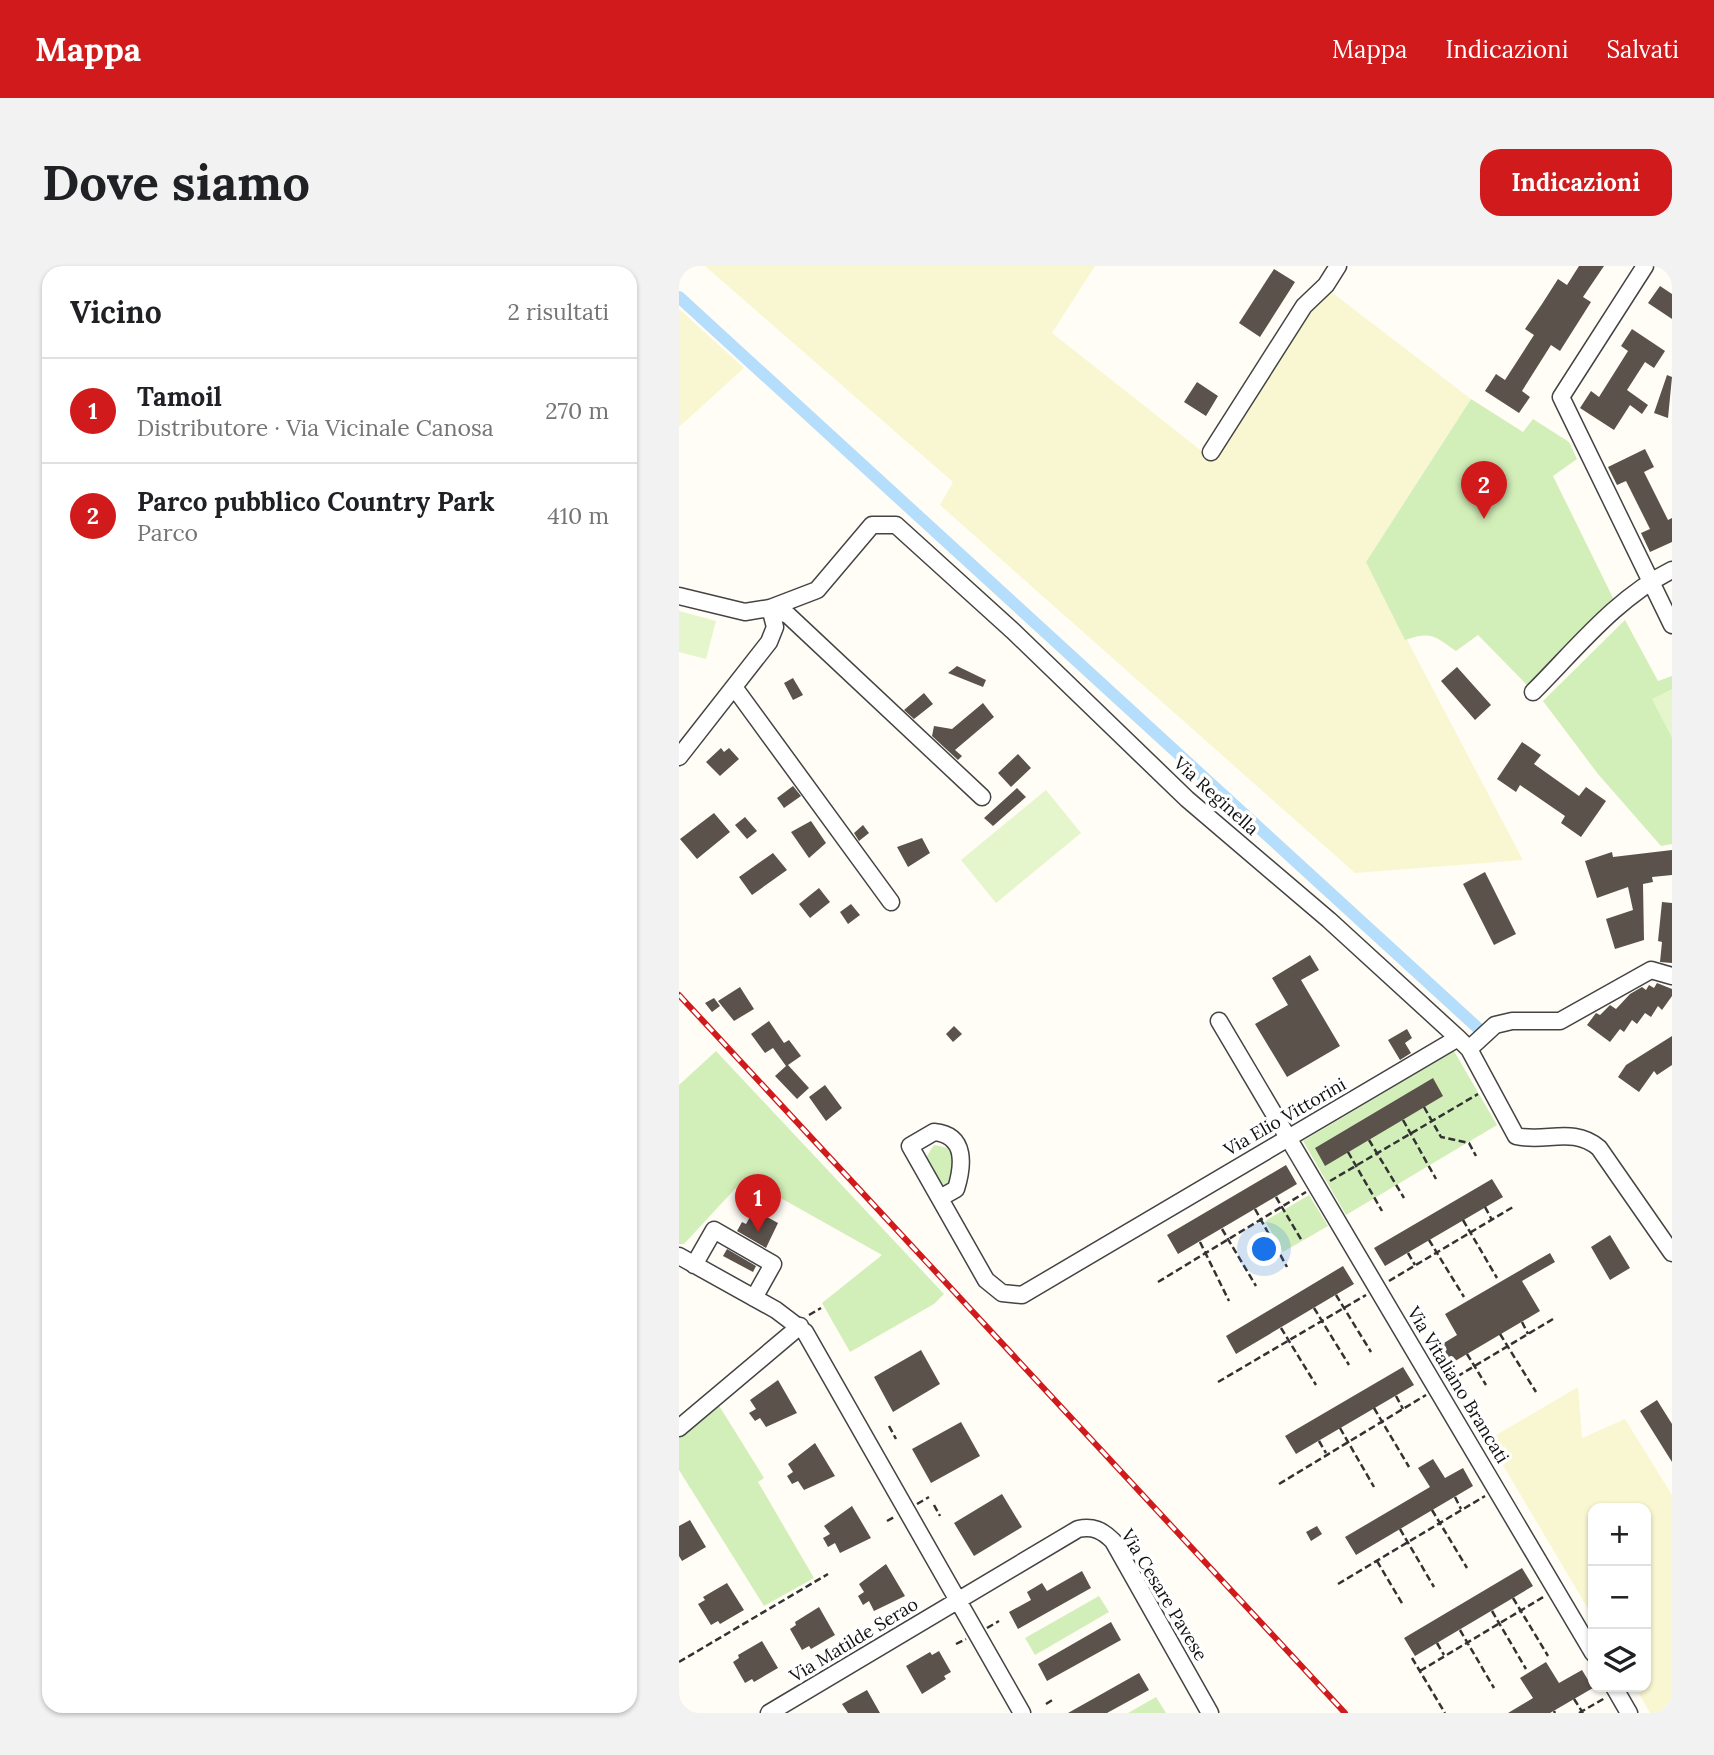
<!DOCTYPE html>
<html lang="it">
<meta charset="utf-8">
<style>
body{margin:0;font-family:Lora,serif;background:#f2f2f2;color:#202124}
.controls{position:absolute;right:21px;bottom:21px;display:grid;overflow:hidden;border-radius:14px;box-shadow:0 2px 5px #0004}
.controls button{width:63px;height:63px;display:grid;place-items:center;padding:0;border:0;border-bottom:2px solid #e0e0e0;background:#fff;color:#202124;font:35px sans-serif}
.you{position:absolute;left:586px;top:984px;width:24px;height:24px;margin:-18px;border:5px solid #fff;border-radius:50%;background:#1a73e8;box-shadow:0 0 0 10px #1a73e833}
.badge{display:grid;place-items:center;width:46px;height:46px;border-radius:50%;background:#d01a1b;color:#fff;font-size:23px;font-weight:700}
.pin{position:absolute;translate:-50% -58px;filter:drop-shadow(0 2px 4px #0008)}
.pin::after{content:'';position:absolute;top:37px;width:24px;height:21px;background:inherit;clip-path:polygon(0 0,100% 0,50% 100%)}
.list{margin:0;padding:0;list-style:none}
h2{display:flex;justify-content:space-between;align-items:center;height:91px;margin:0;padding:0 28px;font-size:30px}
h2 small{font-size:23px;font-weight:400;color:#757577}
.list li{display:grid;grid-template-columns:46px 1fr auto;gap:21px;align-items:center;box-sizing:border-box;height:105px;padding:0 28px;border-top:2px solid #e0e0e0}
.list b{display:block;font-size:26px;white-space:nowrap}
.list p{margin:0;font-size:23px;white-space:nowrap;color:#757577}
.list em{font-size:23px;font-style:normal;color:#757577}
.icon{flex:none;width:38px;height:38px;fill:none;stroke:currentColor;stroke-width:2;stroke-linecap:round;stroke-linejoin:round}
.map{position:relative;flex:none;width:993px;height:1447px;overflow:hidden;border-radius:21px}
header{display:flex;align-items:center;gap:42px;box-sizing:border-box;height:98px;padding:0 35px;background:#d01a1b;color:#fff}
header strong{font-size:33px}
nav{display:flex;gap:38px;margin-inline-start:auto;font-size:24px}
.intro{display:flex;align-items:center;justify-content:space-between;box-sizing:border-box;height:168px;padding:0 42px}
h1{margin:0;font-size:49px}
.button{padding:18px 32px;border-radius:21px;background:#d01a1b;color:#fff;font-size:24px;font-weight:700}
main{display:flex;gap:42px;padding:0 42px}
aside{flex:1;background:#fff;border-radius:21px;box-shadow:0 2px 5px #0004}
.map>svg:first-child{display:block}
.farmland{fill:#f9f7d1}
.green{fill:#d3efb9}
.pitch{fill:#e5f5cc}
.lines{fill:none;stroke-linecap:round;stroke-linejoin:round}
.canal{stroke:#b4defc;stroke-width:12}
.building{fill:#5b524c}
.minor-casing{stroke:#444;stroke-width:19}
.path{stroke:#333;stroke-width:2.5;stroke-dasharray:7 3.5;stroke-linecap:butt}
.minor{stroke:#fff;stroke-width:16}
.rail-casing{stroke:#d01a1b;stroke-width:6}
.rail{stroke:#fff;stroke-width:3.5;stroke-dasharray:10;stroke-linecap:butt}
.labels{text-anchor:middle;stroke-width:7;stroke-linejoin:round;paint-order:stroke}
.street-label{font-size:18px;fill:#111;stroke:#fff}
</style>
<header>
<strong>Mappa</strong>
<nav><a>Mappa</a><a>Indicazioni</a><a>Salvati</a></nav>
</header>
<div class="intro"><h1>Dove siamo</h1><a class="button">Indicazioni</a></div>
<main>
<aside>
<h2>Vicino<small>2 risultati</small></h2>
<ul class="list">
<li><span class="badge">1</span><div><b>Tamoil</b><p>Distributore · Via Vicinale Canosa</p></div><em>270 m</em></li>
<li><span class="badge">2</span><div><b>Parco pubblico Country Park</b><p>Parco</p></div><em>410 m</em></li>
</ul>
</aside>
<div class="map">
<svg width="993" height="1447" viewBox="0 0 993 1447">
<rect width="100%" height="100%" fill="#fffdf5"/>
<path class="farmland" d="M26,0H416L373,67L534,194L629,43L651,25L792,133L687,296L844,594L676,607L261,239L274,216Z
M0,43L65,102L0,161Z
M899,1121L903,1172L946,1153L993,1229V1447H971L956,1421H967V1242H914V1351L809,1174Z"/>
<path class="green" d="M792,133L844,166L854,153L890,176L898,193L874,210L936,336L851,422L799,369L777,385C755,370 753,365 726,374L687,296Z
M946,354L979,415L993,410V578L982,580L919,508L864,435Z
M37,785L265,1028L255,1038L171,1086L143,1037L203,989L66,912L5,978H0V819Z
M775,785L818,859L667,949L624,875Z
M255,879L270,882L275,895L268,921L262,922L246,893Z
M630,929L649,960L604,986L586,955Z
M39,1138L85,1212L79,1216L135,1312L85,1340L0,1204V1172Z
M420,1330L430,1346L356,1389L346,1372Z
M477,1431L487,1447H449Z"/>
<path class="pitch" d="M0,345L37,355L27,393L0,386Z
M993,423V472L973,433Z
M367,524L402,567L317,637L282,594Z"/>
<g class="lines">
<path class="canal" d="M0,31L801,764"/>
</g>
<path class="building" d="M900,0H925L904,31L912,36L881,85L872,79L843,125L851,131L840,147L806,125L817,108L826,114L855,69L846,63L863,38L879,13L888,19Z
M595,3L616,16L581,71L560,57Z
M981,20L993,28V53L969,37Z
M953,63L986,85L975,102L966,96L948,124L969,139L963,148L951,139L935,164L901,142L912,125L920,131L949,85L942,80Z
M988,109L993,111L989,152L975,147Z
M518,116L539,130L527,150L505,136Z
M966,183L975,201L965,206L989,254L993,252V276L971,286L962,267L971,263L947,215L938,219L929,201Z
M278,400L307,414L304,421L269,407Z
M778,401L812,439L796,454L762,415Z
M114,412L124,429L114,434L105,417Z
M245,427L254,438L235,453L225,444Z
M304,437L315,451L276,484L283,490L279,494L253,470L255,460L273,463Z
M843,476L862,489L855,498L900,530L907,521L927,535L902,571L882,557L886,550L841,519L837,526L818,513Z
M42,482L45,486L50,482L60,493L41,510L27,496Z
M339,488L352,502L332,521L319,507Z
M114,520L122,530L105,542L98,532Z
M338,522L347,531L314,560L305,552Z
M35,547L51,566L18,593L1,573Z
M66,551L78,565L68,573L56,559Z
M132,555L147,577L130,592L112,566Z
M184,559L190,567L180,575L175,567Z
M243,572L251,587L229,601L218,581Z
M993,584V609L973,611L974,616L964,618L965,674L936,683L927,653L954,644L949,621L918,632L906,595L933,586L934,591Z
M94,587L108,604L73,629L60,611Z
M806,606L837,668L815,679L784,618Z
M140,622L151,636L131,652L120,638Z
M983,636L993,637V697L981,696L983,676L979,675Z
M172,638L181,649L169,658L161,646Z
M631,689L640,704L622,714L661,780L608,811L576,758L609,739L593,712Z
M978,717L993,723V730L983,744L979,740L972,751L966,747L958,758L953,754L945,766L941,763L931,776L908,759L917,747L921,749L931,739L937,743L951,728L963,721L967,724L970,719L975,722Z
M61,721L75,743L55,755L39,735Z
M35,732L41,740L33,746L26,737Z
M90,755L105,777L110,774L122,790L109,799L130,822L118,833L96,810L107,800L94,782L86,787L72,768Z
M275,760L283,768L274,776L267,768Z
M728,763L733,772L726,777L732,787L721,794L709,774Z
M993,770V799L978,809L975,805L960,826L939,811L947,799Z
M754,812L764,830L646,900L636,882Z
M146,819L163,842L147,855L130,831Z
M607,899L618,918L499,988L488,969Z
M813,913L824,931L706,1000L695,982Z
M75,944L99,957L87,982L58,965L63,956L67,958Z
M931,969L951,1002L931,1014L912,981Z
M48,983L77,1000L74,1006L44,990Z
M871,987L876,996L843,1015L861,1045L766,1101L755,1083L778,1069L766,1048Z
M664,1000L675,1018L557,1088L547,1070Z
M242,1084L261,1118L214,1146L195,1111Z
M724,1101L735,1119L617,1188L606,1170Z
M99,1114L118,1147L87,1161L81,1152L76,1155L70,1147L77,1143L71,1134Z
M978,1134L993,1158V1196L961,1145Z
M282,1156L301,1190L252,1217L233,1183Z
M136,1177L156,1210L125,1224L119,1215L113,1218L108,1210L114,1206L109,1198Z
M754,1193L766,1212L784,1202L794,1220L677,1289L666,1271L751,1221L739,1202Z
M323,1228L343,1261L295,1290L275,1257Z
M173,1240L192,1272L161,1287L156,1277L149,1281L144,1272L151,1268L145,1260Z
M11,1254L27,1281L3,1295L0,1290V1260Z
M638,1260L643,1268L632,1275L627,1266Z
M207,1298L226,1330L195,1345L190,1335L184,1339L179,1330L185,1326L180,1318Z
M843,1302L854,1320L736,1390L725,1372Z
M403,1305L412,1322L339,1363L330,1346L352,1334L348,1326L363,1317L368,1325Z
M48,1317L65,1344L41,1358L39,1355L32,1359L19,1338L26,1334L24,1331Z
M140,1341L156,1369L132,1383L130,1380L123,1384L111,1363L117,1359L116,1356Z
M432,1356L442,1374L368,1415L359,1398Z
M83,1375L99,1402L75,1416L73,1413L66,1417L54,1396L60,1392L59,1389Z
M260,1385L272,1406L265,1410L267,1413L243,1428L227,1400L251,1386L253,1389Z
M867,1396L880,1417L903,1404L914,1422L871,1447H829L854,1432L841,1412Z
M460,1407L470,1424L428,1447H389Z
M188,1424L201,1447H169L163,1438Z"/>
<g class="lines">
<defs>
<path id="minor" d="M966,0L882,131L993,359
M532,186L625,40L647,19L659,0
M0,330L66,346L91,342L138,324L193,259H217L334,365L508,533L650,654L779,772L790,783L837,870C867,877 894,860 920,882L993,987
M91,342L109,349L303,531
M55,421L212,636
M854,426C897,383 938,331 993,304
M0,491L90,376L96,361L91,342
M540,755L914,1387
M790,783L816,759L833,755H881L972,704L993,710
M261,932L277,923C284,900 288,869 255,866L231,880L307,1014L323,1027L343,1029L779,772
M0,990L97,1044L126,1066L343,1447
M15,999L35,964L94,998L75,1032
M0,1162L121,1060
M935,1421L950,1447
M90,1447L399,1263C414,1260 423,1264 434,1275L531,1447"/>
</defs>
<use href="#minor" class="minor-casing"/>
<path class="path" d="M745,841L762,871L790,877L797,890
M724,854L757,913
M690,874L725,932
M669,886L703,945
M651,915L799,828
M597,931L623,975
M806,941L813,954
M576,943L608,1001
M784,954L818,1012
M543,963L577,1020
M750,974L785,1031
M521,976L550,1035
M729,987L736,999
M710,1015L834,941
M479,1016L627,926
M657,1029L692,1086
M635,1042L670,1099
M130,1049L142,1042
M843,1056L849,1068
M602,1062L637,1119
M821,1068L857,1126
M788,1088L807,1119
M539,1116L687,1029
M769,1116L874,1053
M717,1130L724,1143
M695,1142L730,1201
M210,1160L217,1173
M661,1162L695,1221
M640,1175L647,1187
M600,1218L747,1129
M776,1231L782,1243
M238,1238L250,1231
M255,1239L261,1250
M753,1244L788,1302
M208,1255L217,1250
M721,1263L755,1321
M698,1295L724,1339
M659,1318L806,1230
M834,1332L869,1390
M813,1345L847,1403
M308,1362L320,1355
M781,1364L815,1422
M758,1377L765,1389
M277,1378L287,1373
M733,1392L766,1447
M0,1396L149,1308
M741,1405L866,1330
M895,1433L904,1447
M367,1438L375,1433
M875,1445L876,1447
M900,1447L926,1432"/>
<use href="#minor" class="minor"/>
<defs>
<path id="rail" d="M0,729L666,1447"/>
</defs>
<use href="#rail" class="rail-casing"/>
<use href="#rail" class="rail"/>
</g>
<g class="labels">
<g class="street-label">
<text transform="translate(537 530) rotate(42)" y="6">Via Reginella</text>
<text transform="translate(606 851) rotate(-30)" y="6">Via Elio Vittorini</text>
<text transform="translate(779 1119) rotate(59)" y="6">Via Vitaliano Brancati</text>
<text transform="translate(485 1329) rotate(59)" y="6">Via Cesare Pavese</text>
<text transform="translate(175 1374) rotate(-31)" y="6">Via Matilde Serao</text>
</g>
</g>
</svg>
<div class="controls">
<button>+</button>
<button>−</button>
<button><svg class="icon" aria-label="layers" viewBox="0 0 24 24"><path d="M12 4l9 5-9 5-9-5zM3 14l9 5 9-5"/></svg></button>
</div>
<div class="you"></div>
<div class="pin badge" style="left:79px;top:966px">1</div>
<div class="pin badge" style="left:805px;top:253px">2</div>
</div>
</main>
